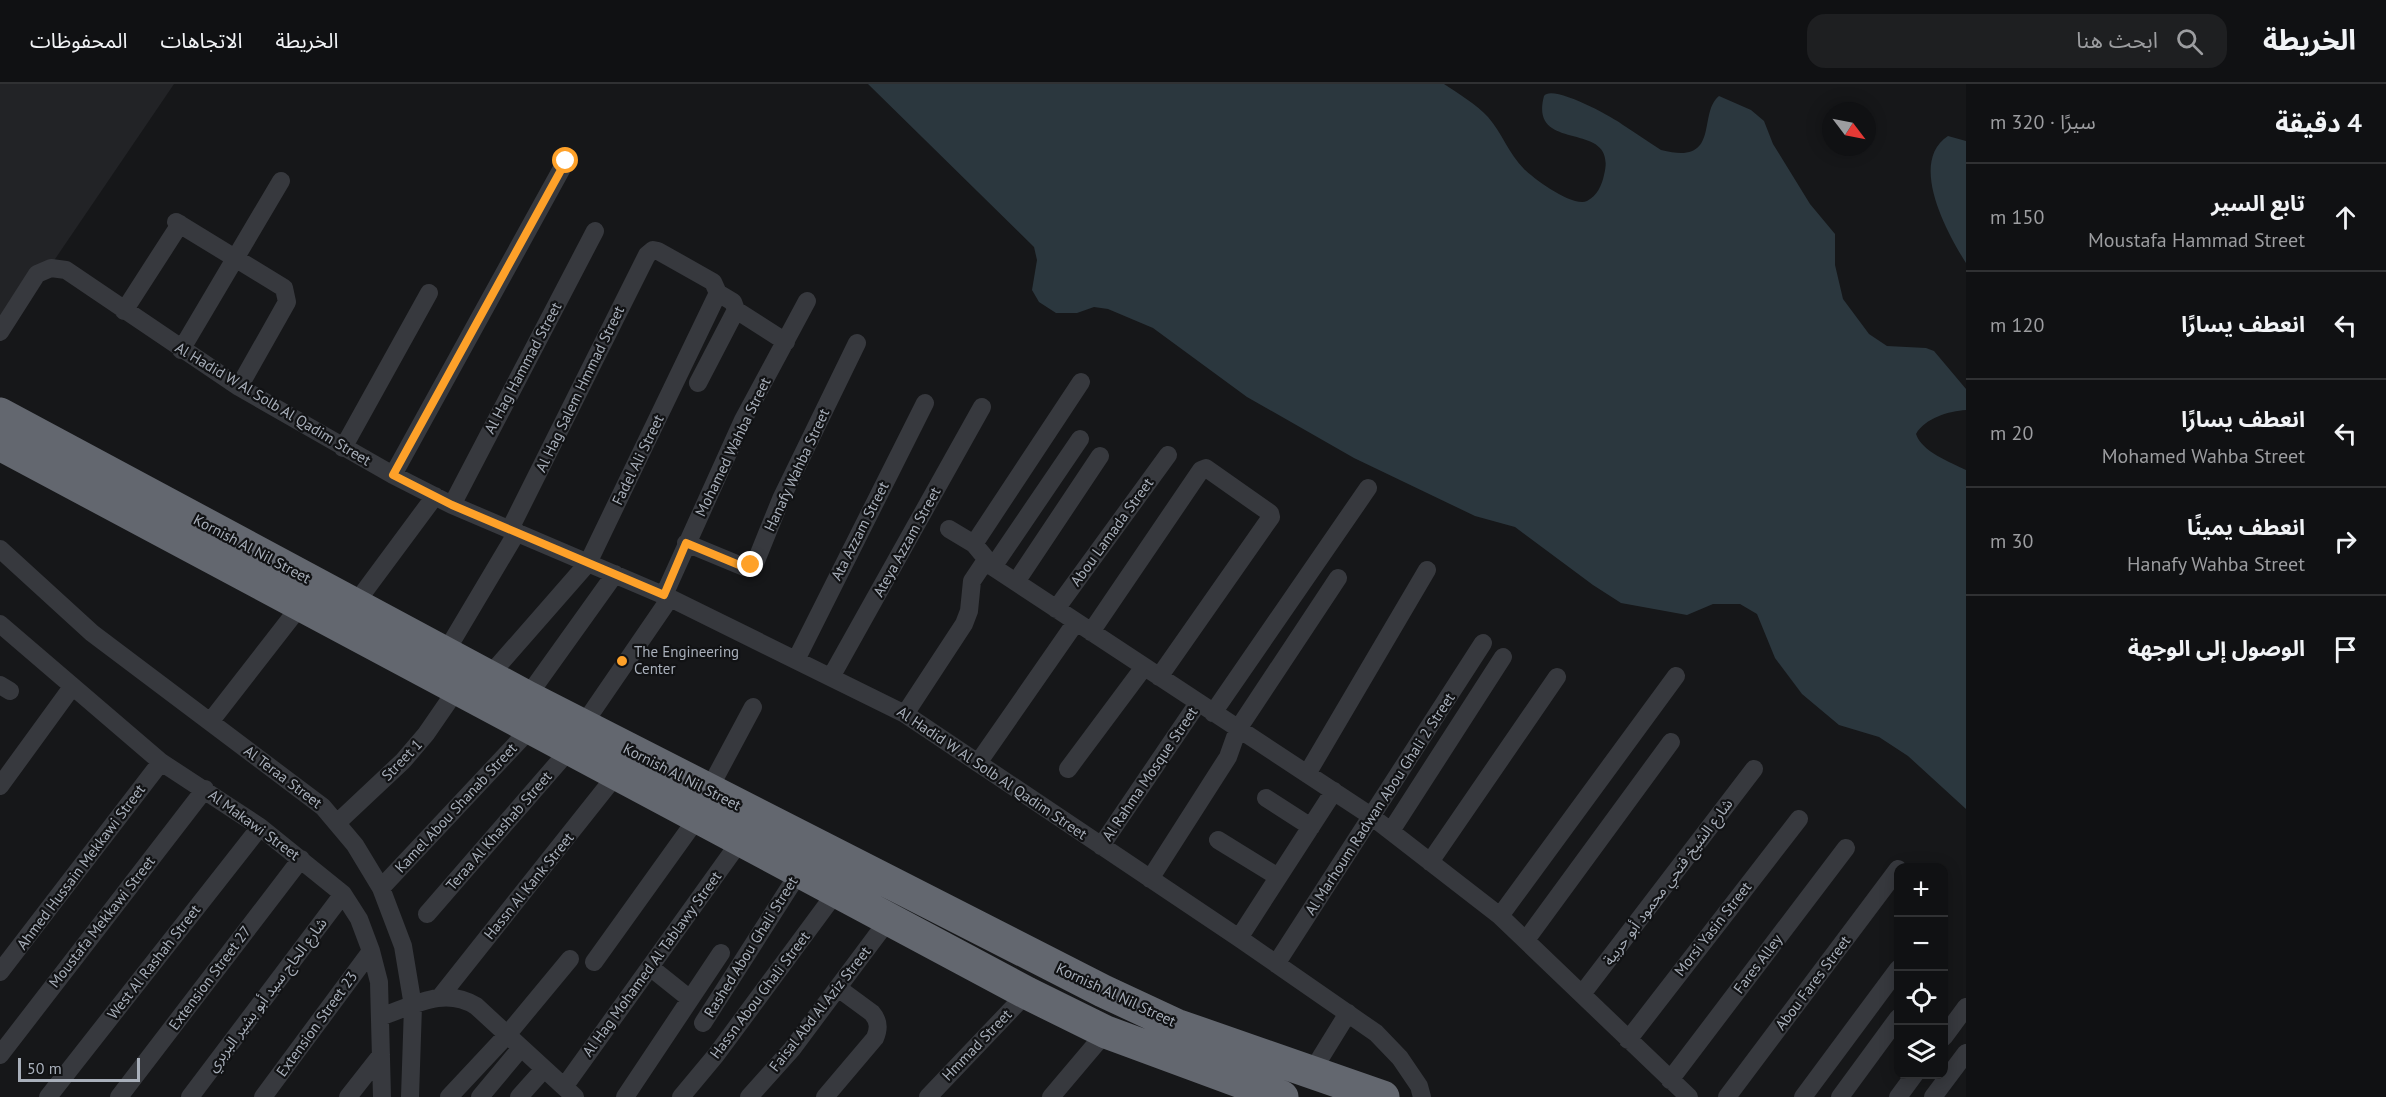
<!DOCTYPE html>
<html lang="ar">
<meta charset="utf-8">
<style>
body{margin:0;font-family:"PT Sans","Noto Sans Arabic",sans-serif;background:#1e1f21;color:#f1f3f6;direction:rtl}
.controls{position:absolute;right:18px;bottom:18px;display:grid;overflow:hidden;border-radius:12px;box-shadow:0 3px 15px #0003}
.controls button{width:54px;height:54px;display:grid;place-items:center;padding:0;border:0;border-bottom:2px solid #303133;background:#101113;color:#f1f3f6;font:30px sans-serif}
.compass{position:absolute;left:1822px;top:18px;width:54px;height:54px;border-radius:50%;background:#101113;box-shadow:0 3px 15px #0003;rotate:122deg}
.scale{position:absolute;left:18px;bottom:15px;width:122px;box-sizing:border-box;padding-left:6px;border:3px solid #a8afba;border-top:0;font-size:16px;line-height:21px;white-space:nowrap;color:#a8afba;-webkit-text-stroke:4px #111214;paint-order:stroke}
.stop{position:absolute;width:18px;height:18px;margin:-14px;border:4px solid #fea129;border-radius:50%;background:#fff}
.stop.end{background:#fea129;border-color:#fff;box-shadow:0 2px 6px #0008}
.list{margin:0;padding:0;list-style:none}
h2{display:flex;justify-content:space-between;align-items:center;height:78px;margin:0;padding:0 24px;font-size:26px}
h2 small{font-size:20px;font-weight:400;color:#9c9da0}
.list li{display:grid;grid-template-columns:39px 1fr auto;gap:18px;align-items:center;box-sizing:border-box;height:108px;padding:0 24px;border-top:2px solid #303133}
.list b{display:block;font-size:22px;white-space:nowrap}
.list p{margin:0;font-size:20px;white-space:nowrap;color:#9c9da0}
.list em{font-size:20px;font-style:normal;color:#9c9da0}
.icon{flex:none;width:33px;height:33px;fill:none;stroke:currentColor;stroke-width:2;stroke-linecap:round;stroke-linejoin:round}
.map{position:relative;flex:none;width:1966px;height:1013px;overflow:hidden;direction:ltr}
header{display:flex;align-items:center;gap:36px;box-sizing:border-box;height:84px;padding:0 30px;background:#101113;border-bottom:2px solid #303133}
header strong{font-size:28px}
nav{display:flex;gap:33px;margin-inline-start:auto;font-size:21px}
.search{width:420px;height:54px;background:#1e1f21;display:flex;align-items:center;gap:15px;box-sizing:border-box;padding:0 21px;border-radius:18px;color:#9c9da0;font-size:22px}
main{display:flex}
aside{flex:1;background:#101113}
.map>svg:first-child{display:block}
.built{fill:#222326}
.water{fill:#2b373e}
.lines{fill:none;stroke-linecap:round;stroke-linejoin:round}
.street{stroke:#37393e;stroke-width:18}
.highway{stroke:#63676f;stroke-width:33}
.route{stroke:#fea129;stroke-width:8}
.poi-dot{fill:#fea129;stroke:#111214;stroke-width:2}
.labels{text-anchor:middle;stroke-width:4.5;stroke-linejoin:round;paint-order:stroke}
.street-label{font-size:15px;fill:#a8afba;stroke:#111214}
.poi-label{font-size:15px;fill:#a8afba;stroke:#111214;text-anchor:start}
</style>
<header>
<strong>الخريطة</strong>
<div class="search"><svg class="icon" aria-label="search" viewBox="0 0 24 24"><circle cx="10" cy="10" r="6"/><path d="M15 15l6 6"/></svg>ابحث هنا</div>
<nav><a>الخريطة</a><a>الاتجاهات</a><a>المحفوظات</a></nav>
</header>
<main>
<aside>
<h2>4 دقيقة<small>سيرًا · 320 m</small></h2>
<ul class="list">
<li><svg class="icon" aria-label="ahead" viewBox="0 0 24 24"><path d="M12 20V5M6 11l6-6 6 6"/></svg><div><b>تابع السير</b><p>Moustafa Hammad Street</p></div><em>150 m</em></li>
<li><svg class="icon" aria-label="left" viewBox="0 0 24 24"><path d="M17 20v-9H6M10 6l-5 5 5 5"/></svg><div><b>انعطف يسارًا</b></div><em>120 m</em></li>
<li><svg class="icon" aria-label="left" viewBox="0 0 24 24"><path d="M17 20v-9H6M10 6l-5 5 5 5"/></svg><div><b>انعطف يسارًا</b><p>Mohamed Wahba Street</p></div><em>20 m</em></li>
<li><svg class="icon" aria-label="right" viewBox="0 0 24 24"><path d="M7 20v-9h11M14 6l5 5-5 5"/></svg><div><b>انعطف يمينًا</b><p>Hanafy Wahba Street</p></div><em>30 m</em></li>
<li><svg class="icon" aria-label="arrive" viewBox="0 0 24 24"><path d="M6 21V4h12l-3 4 3 4H6"/></svg><div><b>الوصول إلى الوجهة</b></div></li>
</ul>
</aside>
<div class="map">
<svg width="1966" height="1013" viewBox="0 0 1966 1013">
<rect width="100%" height="100%" fill="#161719"/>
<path class="built" d="M0,0H174L0,256Z"/>
<path class="water" d="M868,0H1444C1459,10 1476,20 1488,33C1502,49 1509,70 1524,85C1534,95 1574,124 1587,117C1597,112 1602,101 1604,91C1619,33 1528,72 1544,12C1552,0 1611,32 1623,41C1636,49 1648,58 1661,66C1722,82 1697,30 1719,12L1751,26L1764,37L1773,60L1810,120L1835,150V181L1843,215L1869,250L1887,262L1926,264L1934,267L1966,305V326C1949,327 1925,334 1916,350C1922,368 1950,378 1966,386V725L1908,672L1879,653L1839,641L1802,610L1775,574L1757,530L1740,520H1713L1687,531L1621,519L1593,501L1515,443L1475,432L1354,374L1247,313L1153,244L1108,225L1094,223L1077,229H1056L1039,218L1032,206L1037,176L1034,163Z
M1948,52L1966,57V179C1947,149 1908,78 1948,52Z"/>
<g class="lines">
<path class="street" d="M176,138L284,204L287,218L239,303
M736,226L786,258
M124,227L180,140
M0,248L37,190L51,184L66,186L239,303L393,391L452,421L670,514L905,630L1239,854L1376,949L1400,974L1419,1002L1422,1013
M181,266L281,97
M698,299L736,226L733,218L718,209
M343,364L429,209
M393,391L566,77
M452,421L595,147
M949,445L974,460L993,483L1371,732L1500,832L1689,1013
M686,459L744,483L756,477L781,415L857,259
M974,460L1081,298
M0,465L92,549L323,723L355,761L381,804L403,862L413,922L410,1013
M993,483L1080,355
M1016,498L1100,372
M664,511L743,336L807,217
M355,520L435,412
M1056,525L1168,371
M0,540L161,678L260,743L343,810L359,835L371,867L379,898L382,1013
M1091,548L1201,386L1206,384L1270,429L1271,433L1159,593
M445,569L517,448
M796,576L925,319
M489,592L588,479L718,209L713,198L658,167L653,166L647,171L510,445
M831,593L982,323
M0,601L10,607
M527,613L615,490
M1213,629L1368,404
M905,630L964,540L969,527L972,497L986,476
M210,638L301,521
M583,641L670,514
M978,679L1076,538
M1068,685L1144,583
M1307,690L1427,486
M0,702L72,603
M708,707L753,623
M1266,714L1311,743
M337,739L403,677L426,650L457,605
M1391,747L1503,573
M1218,756L1278,793
M1101,762L1198,619
M1430,778L1557,593
M1150,795L1228,673L1238,645L1338,494
M381,804L531,644
M427,830L570,665
M1500,832L1676,592
M1239,854L1334,707
M1526,856L1671,658
M594,878L698,733
M1276,880L1483,559
M650,883L690,915
M0,888L161,678
M1582,910L1754,685
M440,913L617,690
M380,933C413,922 444,902 476,922L575,1013
M703,939L800,787
M1944,953L1966,923
M1628,956L1799,735
M0,971L205,705
M1311,989L1348,929
M1670,996L1846,764
M564,1003L741,756
M48,1013L260,743
M119,1013L301,775
M190,1013L343,810
M263,1013L371,867
M348,1013L381,971
M449,1013L507,951L570,875
M480,1013L521,964
M519,1013L544,985
M625,1013L721,869
M681,1013L716,971L837,807
M749,1013L792,965L889,835
M825,1013L875,954C879,945 879,937 872,929L838,904
M928,1013L1027,909
M1051,1013L1106,948
M1727,1013L1898,785
M1803,1013L1898,885
M1840,1013L1898,934
M1898,1013L1915,990
M1933,1013L1966,969"/>
<path class="highway" d="M0,330L527,613L1103,907L1176,941L1383,1013
M0,360L1027,909L1106,948L1282,1013"/>
</g>
<g class="lines">
<path class="route" d="M566,77L393,391L452,421L664,511L686,459L744,483L751,481"/>
</g>
<circle class="poi-dot" cx="622" cy="577" r="6"/>
<g class="labels">
<g class="street-label">
<text transform="translate(523 284) rotate(-62)" y="5">Al Hag Hammad Street</text>
<text transform="translate(580 305) rotate(-64)" y="5">Al Hag Salem Hmmad Street</text>
<text transform="translate(273 320) rotate(31)" y="5">Al Hadid W Al Solb Al Qadim Street</text>
<text transform="translate(733 363) rotate(-64)" y="5">Mohamed Wahba Street</text>
<text transform="translate(638 376) rotate(-64)" y="5">Fadel Ali Street</text>
<text transform="translate(797 386) rotate(-65)" y="5">Hanafy Wahba Street</text>
<text transform="translate(860 447) rotate(-63)" y="5">Ata Azzam Street</text>
<text transform="translate(1112 448) rotate(-54)" y="5">Abou Lamada Street</text>
<text transform="translate(907 458) rotate(-61)" y="5">Ateya Azzam Street</text>
<text transform="translate(252 465) rotate(28)" y="5">Kornish Al Nil Street</text>
<text transform="translate(402 676) rotate(-46)" y="5">Street 1</text>
<text transform="translate(992 689) rotate(34)" y="5">Al Hadid W Al Solb Al Qadim Street</text>
<text transform="translate(1150 690) rotate(-56)" y="5">Al Rahma Mosque Street</text>
<text transform="translate(283 693) rotate(37)" y="5">Al Teraa Street</text>
<text transform="translate(682 693) rotate(27)" y="5">Kornish Al Nil Street</text>
<text transform="translate(1380 720) rotate(-57)" y="5">Al Marhoum Radwan Abou Ghali 2 Street</text>
<text transform="translate(456 724) rotate(-47)" y="5">Kamel Abou Shanab Street</text>
<text transform="translate(254 741) rotate(36)" y="5">Al Makawi Street</text>
<text transform="translate(499 747) rotate(-49)" y="5">Teraa Al Khashab Street</text>
<text transform="translate(81 783) rotate(-53)" y="5">Ahmed Hussain Mekkawi Street</text>
<text transform="translate(1668 798) rotate(-53)" y="5">شارع الشيخ فتحي محمود أبو حربية</text>
<text transform="translate(529 802) rotate(-51)" y="5">Hassn Al Kank Street</text>
<text transform="translate(102 838) rotate(-52)" y="5">Moustafa Mekkawi Street</text>
<text transform="translate(1713 845) rotate(-52)" y="5">Morsi Yasin Street</text>
<text transform="translate(751 863) rotate(-58)" y="5">Rashed Abou Ghali Street</text>
<text transform="translate(154 878) rotate(-52)" y="5">West Al Rashah Street</text>
<text transform="translate(652 880) rotate(-54)" y="5">Al Hag Mohamed Al Tablawy Street</text>
<text transform="translate(1758 880) rotate(-53)" y="5">Fares Alley</text>
<text transform="translate(210 894) rotate(-53)" y="5">Extension Street 27</text>
<text transform="translate(1813 899) rotate(-53)" y="5">Abou Fares Street</text>
<text transform="translate(267 911) rotate(-53)" y="5">شارع الحاج سيد أبو بشير البربري</text>
<text transform="translate(760 911) rotate(-53)" y="5">Hassn Abou Ghali Street</text>
<text transform="translate(1116 911) rotate(25)" y="5">Kornish Al Nil Street</text>
<text transform="translate(820 925) rotate(-52)" y="5">Faisal Abd Al Aziz Street</text>
<text transform="translate(317 940) rotate(-54)" y="5">Extension Street 23</text>
<text transform="translate(977 961) rotate(-46)" y="5">Hmmad Street</text>
</g>
<g class="poi-label">
<text x="634" y="573">The Engineering<tspan x="634" dy="17">Center</tspan></text>
</g>
</g>
</svg>
<div class="controls">
<button>+</button>
<button>−</button>
<button><svg class="icon" aria-label="locate" viewBox="0 0 24 24"><circle cx="12" cy="12" r="6"/><path d="M12 2v4M12 18v4M2 12h4M18 12h4"/></svg></button>
<button><svg class="icon" aria-label="layers" viewBox="0 0 24 24"><path d="M12 4l9 5-9 5-9-5zM3 14l9 5 9-5"/></svg></button>
</div>
<svg class="compass" viewBox="-18 -18 36 36"><path d="M0-13l5 13h-10z" fill="#e53935"/><path d="M0 13l5-13h-10z" fill="#9c9da0"/></svg>
<div class="scale">50 m</div>
<div class="stop" style="left:566px;top:77px"></div>
<div class="stop end" style="left:751px;top:481px"></div>
</div>
</main>
